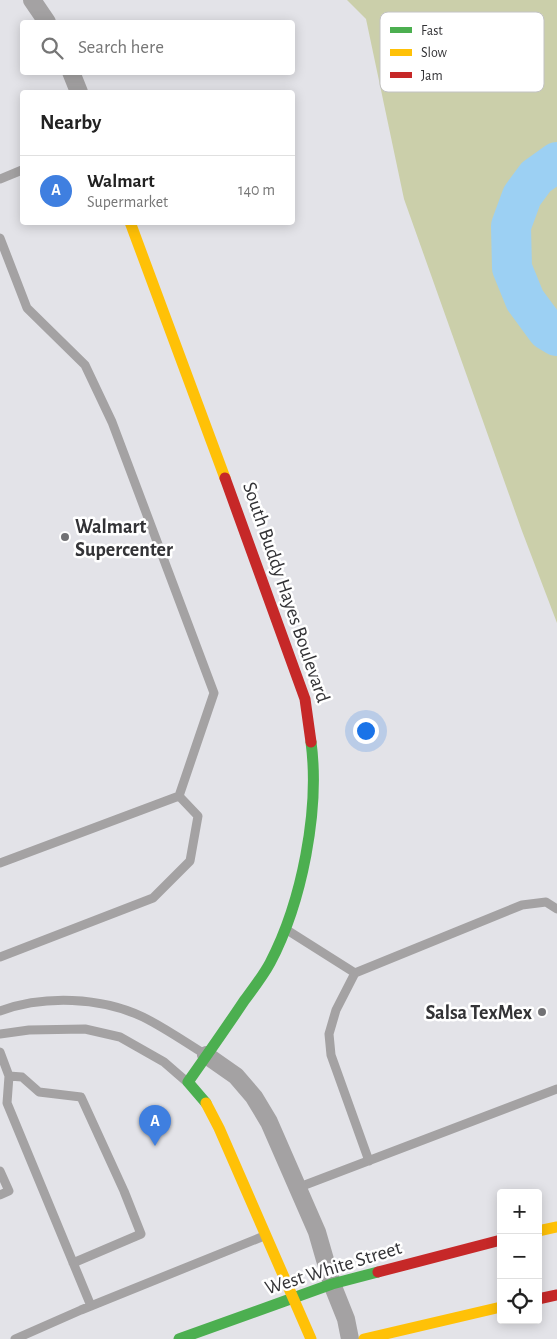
<!DOCTYPE html>
<meta charset="utf-8">
<style>
body{margin:0;font-family:"Alegreya Sans",sans-serif;background:#f6f6f6;color:#222}
.controls{position:absolute;right:15px;bottom:15px;display:grid;overflow:hidden;border-radius:5px;box-shadow:0 2px 12px #0003}
.controls button{width:45px;height:45px;display:grid;place-items:center;padding:0;border:0;border-bottom:1px solid #e0e0e0;background:#fff;color:#222;font:25px sans-serif}
.you{position:absolute;left:365px;top:730px;width:18px;height:18px;margin:-12px;border:4px solid #fff;border-radius:50%;background:#1a73e8;box-shadow:0 0 0 8px #1a73e833}
.badge{display:grid;place-items:center;width:32px;height:32px;border-radius:50%;background:#2563eb;color:#fff;font-size:16px;font-weight:700}
.pin{position:absolute;translate:-50% -41px;filter:drop-shadow(0 1px 2px #0008)}
.pin::after{content:'';position:absolute;top:26px;width:18px;height:15px;background:inherit;clip-path:polygon(0 0,100% 0,50% 100%)}
.list{margin:0;padding:0;list-style:none}
h2{display:flex;justify-content:space-between;align-items:center;height:65px;margin:0;padding:0 20px;font-size:21px}
h2 small{font-size:16px;font-weight:400;color:#767676}
.list li{display:grid;grid-template-columns:32px 1fr auto;gap:15px;align-items:center;box-sizing:border-box;height:70px;padding:0 20px;border-top:1px solid #e0e0e0}
.list b{display:block;font-size:19px;white-space:nowrap}
.list p{margin:0;font-size:16px;white-space:nowrap;color:#767676}
.list em{font-size:16px;font-style:normal;color:#767676}
.icon{flex:none;width:28px;height:28px;fill:none;stroke:currentColor;stroke-width:2;stroke-linecap:round;stroke-linejoin:round}
.map{position:relative;flex:none;width:557px;height:1339px;overflow:hidden}
.search{position:absolute;background:#fff;box-shadow:0 2px 12px #0003;left:20px;top:20px;width:275px;height:55px;display:flex;align-items:center;gap:12px;box-sizing:border-box;padding:0 18px;border-radius:5px;color:#767676;font-size:19px}
.panel{position:absolute;background:#fff;box-shadow:0 2px 12px #0003;left:20px;top:90px;width:275px;height:135px;border-radius:5px}
.map>svg:first-child{display:block}
.green{fill:#cbcfaa}
.lines{fill:none;stroke-linecap:round;stroke-linejoin:round}
.river{stroke:#9cd0f3;stroke-width:40}
.lane{stroke:#a4a2a3;stroke-width:9}
.street{stroke:#a4a2a3;stroke-width:18}
.fast{stroke:#4caf50;stroke-width:11}
.slow{stroke:#ffc107;stroke-width:11}
.jam{stroke:#c62828;stroke-width:11}
.poi-dot{fill:#717174;stroke:#fff;stroke-width:2}
.labels{text-anchor:middle;stroke-width:5;stroke-linejoin:round;paint-order:stroke}
.poi-label{font-size:20px;font-weight:bold;fill:#333336;stroke:#fff;text-anchor:start}
.street-label{font-size:20px;fill:#333336;stroke:#fff}
.key{fill:#fff;stroke:#c2c2c3;stroke-width:1}
.key-label{font-size:14px;fill:#333336}
</style>
<div class="map">
<svg width="557" height="1339" viewBox="0 0 557 1339">
<rect width="100%" height="100%" fill="#e3e3e8"/>
<path class="green" d="M347,0H557V623L522,531L404,199L366,19Z"/>
<g class="lines">
<path class="river" d="M557,162L536,177L522,196L511,226L512,268L525,300L547,330L557,336"/>
<path class="lane" d="M0,179L22,170
M0,238L27,308L85,365L112,422L214,693L179,796L0,863
M287,930L355,973
M0,957L153,898L190,861L198,816L179,796
M0,1011C44,995 101,997 143,1017C165,1028 185,1042 206,1055
M0,1034L29,1030L85,1029L120,1037L164,1062L187,1082
M0,1052L9,1076L22,1077L39,1092L81,1097L124,1191L141,1234L73,1263
M9,1076L7,1103L91,1306
M369,1161L331,1055L329,1034L336,1010L355,973L522,905L546,902L557,909
M0,1171L9,1191L0,1195
M297,1188L557,1089
M15,1339L81,1310L264,1236"/>
<path class="street" d="M32,0L47,22
M71,72L79,92
M206,1055L236,1076L254,1097L269,1122L317,1232L332,1284L346,1319L350,1339"/>
<path class="fast" d="M206,1103L188,1082C207,1055 226,1028 244,1001C253,989 263,976 270,963C302,902 320,810 311,742
M179,1339L332,1284L378,1272"/>
<path class="slow" d="M130,222L225,478
M206,1103L219,1128L311,1339
M538,1231L557,1227
M364,1339L501,1307"/>
<path class="jam" d="M225,478L305,699L311,742
M378,1272L501,1240
M538,1299L557,1295"/>
</g>
<g class="poi-dot">
<circle cx="65" cy="537" r="5"/>
<circle cx="542" cy="1012" r="5"/>
</g>
<g class="labels">
<g class="poi-label">
<text x="75" y="533">Walmart<tspan x="75" dy="23">Supercenter</tspan></text>
<text x="532" y="1019" text-anchor="end">Salsa TexMex</text>
</g>
<g class="street-label">
<text transform="translate(287 592) rotate(71)" y="7">South Buddy Hayes Boulevard</text>
<text transform="translate(333 1267) rotate(-17)" y="7">West White Street</text>
</g>
</g>
<rect x="380" y="12" width="164" height="80" rx="8" class="key"/>
<rect x="390" y="27" width="22" height="6" fill="#4caf50"/>
<rect x="390" y="49" width="22" height="7" fill="#ffc107"/>
<rect x="390" y="72" width="22" height="6" fill="#c62828"/>
<g class="key-label">
<text x="421" y="35">Fast</text>
<text x="421" y="57">Slow</text>
<text x="421" y="80">Jam</text>
</g>
</svg>
<div class="controls">
<button>+</button>
<button>−</button>
<button><svg class="icon" aria-label="locate" viewBox="0 0 24 24"><circle cx="12" cy="12" r="6"/><path d="M12 2v4M12 18v4M2 12h4M18 12h4"/></svg></button>
</div>
<div class="you"></div>
<div class="pin badge" style="left:155px;top:1146px;background:#3f7fe0">A</div>
<div class="search"><svg class="icon" aria-label="search" viewBox="0 0 24 24"><circle cx="10" cy="10" r="6"/><path d="M15 15l6 6"/></svg>Search here</div>
<section class="panel">
<h2>Nearby<small></small></h2>
<ul class="list">
<li><span class="badge" style="background:#3f7fe0">A</span><div><b>Walmart</b><p>Supermarket</p></div><em>140 m</em></li>
</ul>
</section>
</div>
